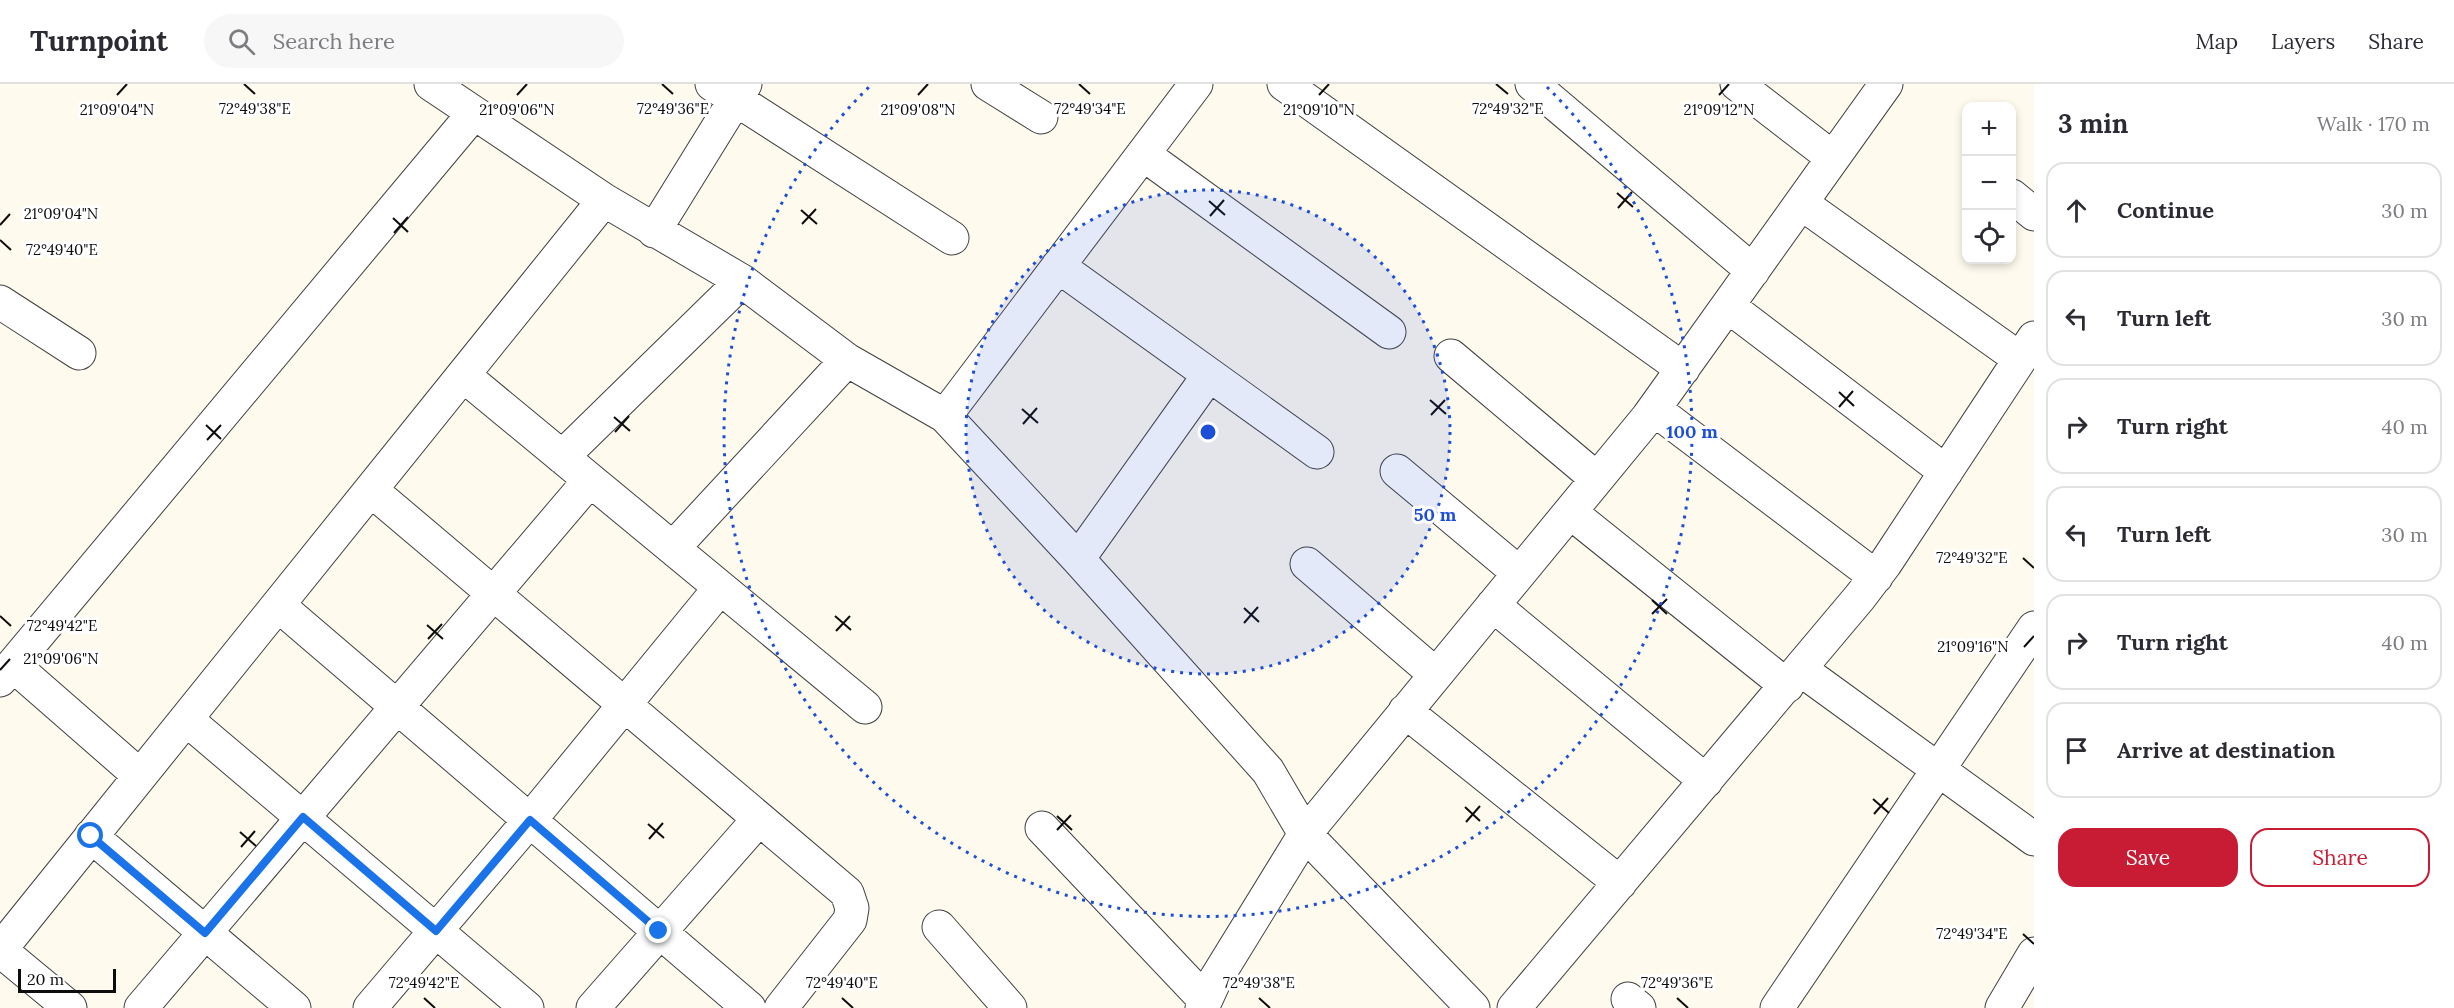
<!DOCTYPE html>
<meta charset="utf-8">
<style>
body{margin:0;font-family:Lora,serif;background:#f7f7f7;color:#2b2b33}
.controls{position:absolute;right:18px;top:18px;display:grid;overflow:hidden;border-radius:12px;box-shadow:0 3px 9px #0003}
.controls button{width:54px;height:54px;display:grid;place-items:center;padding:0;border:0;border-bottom:2px solid #e1e1e2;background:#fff;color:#2b2b33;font:30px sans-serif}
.scale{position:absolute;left:18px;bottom:15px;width:98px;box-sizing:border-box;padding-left:6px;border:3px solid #0d0d0d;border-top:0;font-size:16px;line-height:21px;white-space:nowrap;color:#0d0d0d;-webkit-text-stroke:4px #fff;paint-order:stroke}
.stop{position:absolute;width:18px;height:18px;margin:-14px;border:4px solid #1a73e8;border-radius:50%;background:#fff}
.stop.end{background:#1a73e8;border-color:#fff;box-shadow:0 2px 6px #0008}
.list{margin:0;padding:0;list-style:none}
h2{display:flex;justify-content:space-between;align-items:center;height:78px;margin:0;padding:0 24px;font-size:26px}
h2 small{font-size:20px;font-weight:400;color:#7c7c81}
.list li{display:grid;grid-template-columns:39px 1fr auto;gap:18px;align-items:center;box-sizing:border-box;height:96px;margin:0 12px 12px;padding:0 12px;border:2px solid #e1e1e2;border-radius:18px}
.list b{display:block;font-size:22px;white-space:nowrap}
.list em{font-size:20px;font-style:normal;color:#7c7c81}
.actions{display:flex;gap:12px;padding:18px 24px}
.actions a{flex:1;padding:14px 0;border:2px solid #c71c34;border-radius:18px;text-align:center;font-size:21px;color:#c71c34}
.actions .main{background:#c71c34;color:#fff}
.icon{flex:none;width:33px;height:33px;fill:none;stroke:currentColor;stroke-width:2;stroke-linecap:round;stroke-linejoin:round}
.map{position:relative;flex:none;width:2034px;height:924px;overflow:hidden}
header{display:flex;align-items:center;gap:36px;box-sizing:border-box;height:84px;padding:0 30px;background:#fff;border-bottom:2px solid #e1e1e2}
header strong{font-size:28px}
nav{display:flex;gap:33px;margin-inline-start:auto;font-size:21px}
.search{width:420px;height:54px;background:#f7f7f7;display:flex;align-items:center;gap:15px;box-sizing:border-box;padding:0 21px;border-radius:33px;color:#7c7c81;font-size:22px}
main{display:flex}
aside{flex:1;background:#fff}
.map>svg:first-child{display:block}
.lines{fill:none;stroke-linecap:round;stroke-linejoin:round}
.minor-casing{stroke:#404040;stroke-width:35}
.minor{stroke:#fff;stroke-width:33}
.route{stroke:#1a73e8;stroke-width:8}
.ticks{fill:none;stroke:#0d0d0d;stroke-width:2}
.ring{fill:none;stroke:#1d4ed8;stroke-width:3;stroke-dasharray:3 6}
.ticks-label{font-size:15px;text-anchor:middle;fill:#0d0d0d;stroke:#fff;stroke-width:6;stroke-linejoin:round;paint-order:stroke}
.centre{fill:#1d4ed8;stroke:#fff;stroke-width:3}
.ring-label{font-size:18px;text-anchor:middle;font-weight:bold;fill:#1d4ed8;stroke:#fff;stroke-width:6;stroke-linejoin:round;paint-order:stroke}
</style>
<header>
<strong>Turnpoint</strong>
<div class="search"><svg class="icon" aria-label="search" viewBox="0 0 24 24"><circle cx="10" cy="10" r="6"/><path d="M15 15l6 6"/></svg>Search here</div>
<nav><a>Map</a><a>Layers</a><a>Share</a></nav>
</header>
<main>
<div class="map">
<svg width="2034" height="924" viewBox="0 0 2034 924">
<rect width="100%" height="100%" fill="#fffaee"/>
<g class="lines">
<defs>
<path id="minor" d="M431,0L604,116L742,197L847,276L945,332L1078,475L1268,687L1305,750L1473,924
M712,0L952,154
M988,0L1041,33
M1284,0L1683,285
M1532,0L1753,187
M1737,0L1833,74
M1143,70L1389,248
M2012,112L2034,130
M1801,119L2020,275
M654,147L745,0
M1058,182L1317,368
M0,218L79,269
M1728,222L1946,388
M1451,272L1597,395
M463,291L865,623
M1654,325L1876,493
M945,332L1196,0
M562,373L742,197
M1397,387L1519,489
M371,406L847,809L852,824L850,836L781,924
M1570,428L1787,602
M673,464L847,276
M1078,475L1209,291
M1307,480L1435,590
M278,521L749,924
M1493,521L1706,697
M13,581L140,692
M1800,585L2034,755
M0,596L474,29
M1405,627L1620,799
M186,635L527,924
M1042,744L1205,916
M91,752L294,924
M939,843L1010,924
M0,866L604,116
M0,866L70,924
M1628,915L1639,924
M141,924L590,396
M370,924L530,736L720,504
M593,924L759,735
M1202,924L1214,898L1305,750L1648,333L1886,0
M1514,924L1860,513L1885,480L2034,254
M1777,924L2034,544
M2002,924L2034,870"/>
</defs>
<use href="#minor" class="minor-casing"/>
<use href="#minor" class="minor"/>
</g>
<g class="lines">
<path class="route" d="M91,752L205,849L303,733L436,847L530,736L659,847"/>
</g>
<path class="ticks" d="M244,0L255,10M662,0L673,10M1079,0L1090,10M1496,0L1508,10M117,11L127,0M517,11L527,0M918,11L928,0M1319,11L1329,0M1719,11L1729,0M1617,109L1633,123M1209,117L1225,131M1618,124L1632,108M801,126L817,140M1210,132L1224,116M393,134L408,148M802,140L816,125M0,141L10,130M394,149L408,133M0,156L11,166M1839,308L1854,322M1430,316L1446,330M1839,323L1853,307M1022,325L1038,339M1431,331L1445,316M614,333L630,347M1023,340L1037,324M206,341L221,355M615,348L629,332M207,356L221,341M2023,474L2034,484M1652,516L1667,530M1244,524L1259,538M1652,530L1667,515M0,532L11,542M835,532L851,546M1244,539L1258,523M427,541L443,555M836,547L850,532M428,555L442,540M2024,563L2034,552M0,586L10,575M1873,715L1889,729M1465,723L1480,737M1874,730L1888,714M1057,732L1072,746M1466,738L1480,722M648,740L664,754M1057,746L1071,731M240,748L256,762M649,755L663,739M241,763L255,747M2023,850L2034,860M424,914L435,924M842,914L853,924M1259,914L1270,924M1677,914L1688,924"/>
<circle cx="1208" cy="348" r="242" fill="#1d4ed8" fill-opacity=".12"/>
<g class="ring">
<circle cx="1208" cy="348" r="242"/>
<path d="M1547 3A484 484 0 1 1 869 3"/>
</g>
<g class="ticks-label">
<text x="255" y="30">72°49'38"E</text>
<text x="673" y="30">72°49'36"E</text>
<text x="1090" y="30">72°49'34"E</text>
<text x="1508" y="30">72°49'32"E</text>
<text x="117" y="31">21°09'04"N</text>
<text x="918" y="31">21°09'08"N</text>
<text x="1319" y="31">21°09'10"N</text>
<text x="1719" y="31">21°09'12"N</text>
<text x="517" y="31">21°09'06"N</text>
<text x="61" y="135">21°09'04"N</text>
<text x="62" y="171">72°49'40"E</text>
<text x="1972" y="479">72°49'32"E</text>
<text x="62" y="547">72°49'42"E</text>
<text x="1973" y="568">21°09'16"N</text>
<text x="61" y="580">21°09'06"N</text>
<text x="1972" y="855">72°49'34"E</text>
<text x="424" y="904">72°49'42"E</text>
<text x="842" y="904">72°49'40"E</text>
<text x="1259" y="904">72°49'38"E</text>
<text x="1677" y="904">72°49'36"E</text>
</g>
<circle cx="1208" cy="348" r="9" class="centre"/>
<g class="ring-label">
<text x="1692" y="354">100 m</text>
<text x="1435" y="437">50 m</text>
</g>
</svg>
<div class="controls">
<button>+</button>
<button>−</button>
<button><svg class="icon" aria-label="locate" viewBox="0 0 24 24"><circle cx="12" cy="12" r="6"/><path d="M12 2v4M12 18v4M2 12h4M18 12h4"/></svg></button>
</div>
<div class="scale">20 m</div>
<div class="stop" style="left:91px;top:752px"></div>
<div class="stop end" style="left:659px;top:847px"></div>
</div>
<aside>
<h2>3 min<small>Walk · 170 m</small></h2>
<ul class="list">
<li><svg class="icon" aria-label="ahead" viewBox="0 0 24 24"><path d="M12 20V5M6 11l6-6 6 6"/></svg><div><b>Continue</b></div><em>30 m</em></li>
<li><svg class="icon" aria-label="left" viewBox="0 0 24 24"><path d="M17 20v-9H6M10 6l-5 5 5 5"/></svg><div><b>Turn left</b></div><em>30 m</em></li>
<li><svg class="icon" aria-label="right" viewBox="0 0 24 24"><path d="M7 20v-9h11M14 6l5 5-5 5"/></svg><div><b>Turn right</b></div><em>40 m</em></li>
<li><svg class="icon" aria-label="left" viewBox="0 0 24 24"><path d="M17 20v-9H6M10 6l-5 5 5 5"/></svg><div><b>Turn left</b></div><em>30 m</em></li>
<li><svg class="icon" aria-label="right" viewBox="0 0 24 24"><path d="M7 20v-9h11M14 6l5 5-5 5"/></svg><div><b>Turn right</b></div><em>40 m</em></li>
<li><svg class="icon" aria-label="arrive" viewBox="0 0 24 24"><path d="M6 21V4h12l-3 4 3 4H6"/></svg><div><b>Arrive at destination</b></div></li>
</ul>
<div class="actions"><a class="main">Save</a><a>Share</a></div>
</aside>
</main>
